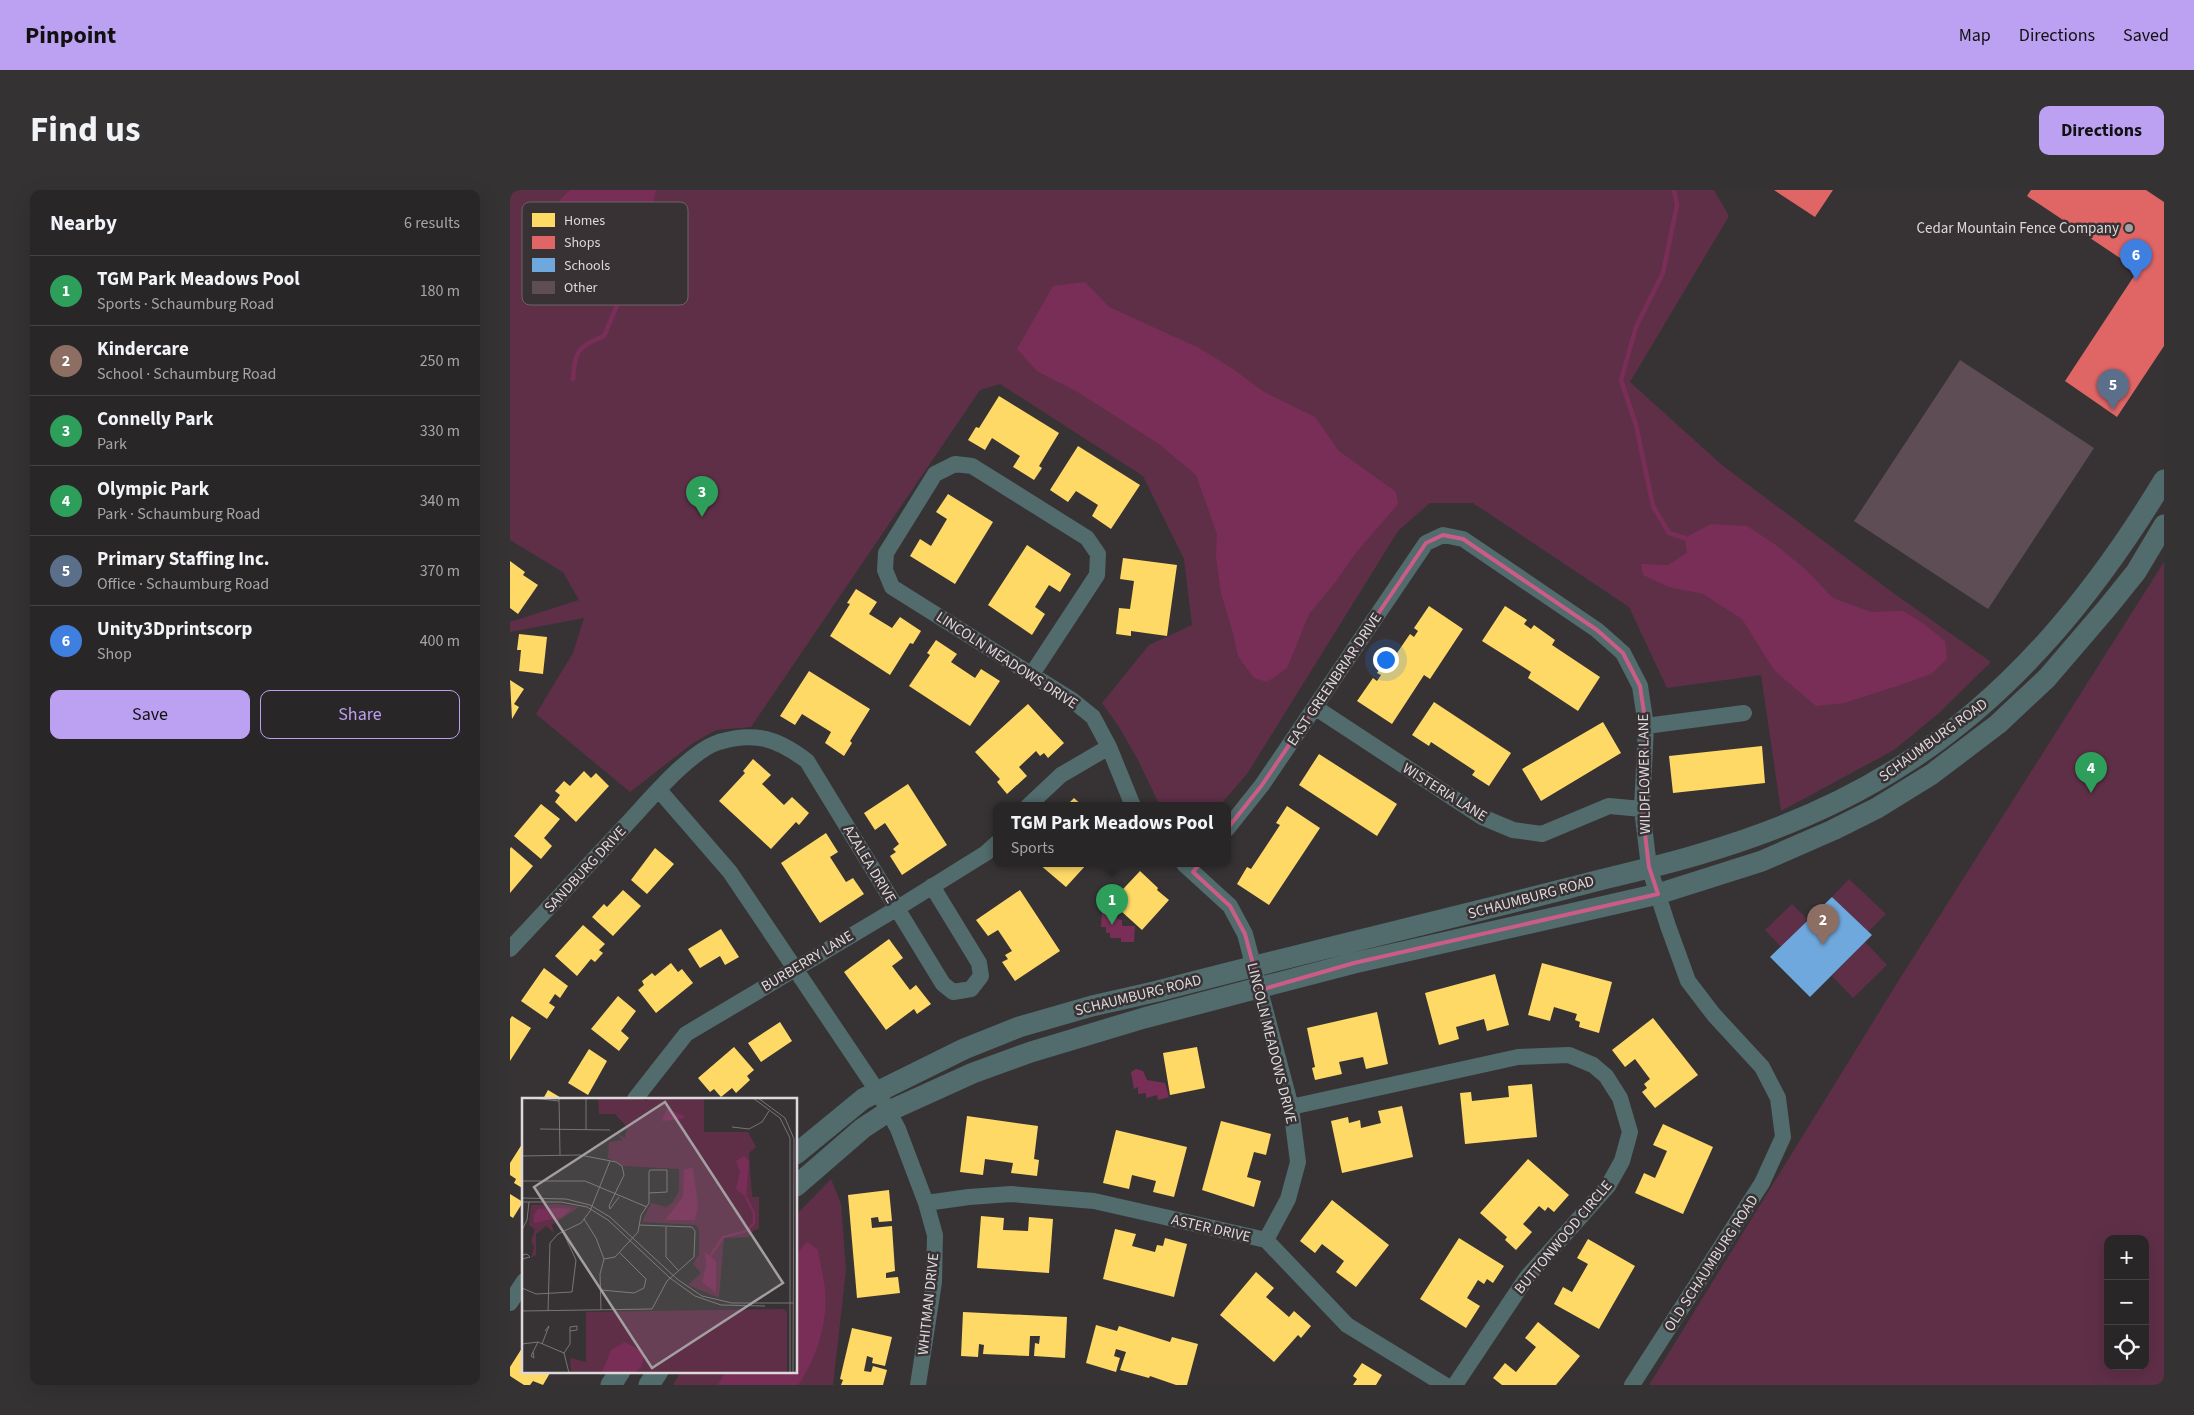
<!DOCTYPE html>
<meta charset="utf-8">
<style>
body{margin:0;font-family:"Source Sans 3",sans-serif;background:#353234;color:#f1f3f6}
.controls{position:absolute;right:15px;bottom:15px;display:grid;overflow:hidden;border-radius:10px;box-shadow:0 5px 20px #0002}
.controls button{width:45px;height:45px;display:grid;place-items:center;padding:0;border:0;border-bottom:1px solid #454345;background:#292628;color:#f1f3f6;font:25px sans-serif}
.you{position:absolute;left:875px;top:469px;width:18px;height:18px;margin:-12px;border:4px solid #fff;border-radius:50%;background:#1a73e8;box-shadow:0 0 0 8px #1a73e833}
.badge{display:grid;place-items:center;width:32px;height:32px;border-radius:50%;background:#bca0f2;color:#fff;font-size:16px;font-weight:700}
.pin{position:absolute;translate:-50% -41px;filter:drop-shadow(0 1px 2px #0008)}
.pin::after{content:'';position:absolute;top:26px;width:18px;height:15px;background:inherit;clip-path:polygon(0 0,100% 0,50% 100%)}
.popup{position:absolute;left:483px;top:612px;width:238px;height:65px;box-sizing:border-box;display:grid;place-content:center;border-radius:10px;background:#292628;filter:drop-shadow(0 1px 4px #0005);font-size:16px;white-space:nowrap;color:#a5a5a8}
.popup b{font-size:19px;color:#f1f3f6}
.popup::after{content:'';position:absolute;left:50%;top:100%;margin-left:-10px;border:10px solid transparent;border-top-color:#292628}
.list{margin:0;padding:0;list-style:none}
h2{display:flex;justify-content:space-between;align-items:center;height:65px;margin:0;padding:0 20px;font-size:21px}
h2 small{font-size:16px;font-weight:400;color:#a5a5a8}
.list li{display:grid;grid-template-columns:32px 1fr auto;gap:15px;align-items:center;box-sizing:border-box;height:70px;padding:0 20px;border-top:1px solid #454345}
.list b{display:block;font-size:19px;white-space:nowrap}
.list p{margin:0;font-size:16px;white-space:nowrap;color:#a5a5a8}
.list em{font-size:16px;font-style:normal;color:#a5a5a8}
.actions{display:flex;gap:10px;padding:15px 20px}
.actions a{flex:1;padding:11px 0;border:1px solid #bca0f2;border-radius:10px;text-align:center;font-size:18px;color:#bca0f2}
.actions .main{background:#bca0f2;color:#111}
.icon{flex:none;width:28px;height:28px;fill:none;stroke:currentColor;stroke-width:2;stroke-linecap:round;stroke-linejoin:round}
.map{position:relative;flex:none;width:1654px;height:1195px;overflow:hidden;border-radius:10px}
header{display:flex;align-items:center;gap:30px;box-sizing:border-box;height:70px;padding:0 25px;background:#bca0f2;color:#111}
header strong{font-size:24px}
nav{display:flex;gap:28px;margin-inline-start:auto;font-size:18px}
.intro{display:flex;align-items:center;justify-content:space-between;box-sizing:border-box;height:120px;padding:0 30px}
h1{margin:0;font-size:35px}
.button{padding:12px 22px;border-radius:10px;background:#bca0f2;color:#111;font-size:18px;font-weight:700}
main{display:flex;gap:30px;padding:0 30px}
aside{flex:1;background:#292628;border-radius:10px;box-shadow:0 5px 20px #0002}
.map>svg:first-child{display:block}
.green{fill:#5f2f48;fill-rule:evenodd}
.water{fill:#792e58}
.homes{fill:#ffd966}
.shops{fill:#e06666}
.schools{fill:#6fa8dc}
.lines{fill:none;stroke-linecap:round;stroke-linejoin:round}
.stream{stroke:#792e58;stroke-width:4.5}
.building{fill:#5f4d56}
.minor{stroke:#526b6c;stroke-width:16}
.tertiary{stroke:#526b6c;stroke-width:21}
.marked{fill:none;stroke:#cb5c88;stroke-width:4;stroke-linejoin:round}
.poi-dot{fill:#a39fa1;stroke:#383235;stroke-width:2}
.labels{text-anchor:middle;stroke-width:5;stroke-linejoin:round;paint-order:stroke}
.poi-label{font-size:15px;fill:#ddd9db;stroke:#383235;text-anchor:end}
.street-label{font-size:15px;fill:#ddd9db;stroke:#383235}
.inset-river{fill:none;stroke:#792e58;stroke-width:2.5}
.inset-road{fill:none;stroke:#797577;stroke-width:1}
.view{fill:#a39fa1;fill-opacity:0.15;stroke:#a39fa1;stroke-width:2.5}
.inset-edge{fill:none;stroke:#ddd9db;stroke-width:2.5}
.key{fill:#383235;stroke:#6a6467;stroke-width:1}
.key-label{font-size:14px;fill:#ddd9db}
</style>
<header>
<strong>Pinpoint</strong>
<nav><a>Map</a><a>Directions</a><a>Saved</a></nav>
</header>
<div class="intro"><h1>Find us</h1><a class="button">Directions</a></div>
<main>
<aside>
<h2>Nearby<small>6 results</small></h2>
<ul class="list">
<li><span class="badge" style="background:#2e9e5b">1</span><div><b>TGM Park Meadows Pool</b><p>Sports · Schaumburg Road</p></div><em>180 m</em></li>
<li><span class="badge" style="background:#8d6e63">2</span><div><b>Kindercare</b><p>School · Schaumburg Road</p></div><em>250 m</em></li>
<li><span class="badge" style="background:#2e9e5b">3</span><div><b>Connelly Park</b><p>Park</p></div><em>330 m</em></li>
<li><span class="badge" style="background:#2e9e5b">4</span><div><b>Olympic Park</b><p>Park · Schaumburg Road</p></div><em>340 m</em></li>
<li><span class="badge" style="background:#5c6f8a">5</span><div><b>Primary Staffing Inc.</b><p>Office · Schaumburg Road</p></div><em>370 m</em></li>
<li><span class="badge" style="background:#3f7fe0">6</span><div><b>Unity3Dprintscorp</b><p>Shop</p></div><em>400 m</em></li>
</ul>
<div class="actions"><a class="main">Save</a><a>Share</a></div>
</aside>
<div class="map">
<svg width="1654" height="1195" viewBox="0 0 1654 1195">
<rect width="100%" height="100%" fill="#373335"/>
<path class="green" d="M0,0H1204L1219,26L1120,192L1213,276L1386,405L1481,472L1429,523L1384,560L1271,621L1251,485L1157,498L1119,417L963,313H920L888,341L737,584L709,616H650L628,570L609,537L592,513L639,455L682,435L674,369L633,286L490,194L470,200L241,537L206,540L183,553L120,602L26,524L63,463L74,428L0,442V432L69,410L53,382L0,350Z
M1654,372V1195H1139L1389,790ZM1598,1049H1635V1176H1598Z
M1339,689L1376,724L1358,742L1322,707Z
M1282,714L1298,730L1271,757L1255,740Z
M1355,752L1377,775L1343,808L1322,786Z
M321,989L331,1014L336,1080L323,1195H163L171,1181H286V1025Z"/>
<path class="water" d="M60,0H146L143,13L133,24L128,37L135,72L131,87L114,99L107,94L104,85L92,83L79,76L88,75L92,65L75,39L52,20L47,13Z
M575,92L599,117L689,158L723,179L754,202L805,227L829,261L886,302L888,314L844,365L827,390L799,424L777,478L757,492L744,488L728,466L723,443L711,403L706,367L707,344L686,285L649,254L566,201L527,181L507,159L543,96Z
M1201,334L1237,336L1266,355L1296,380L1323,408L1361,422L1393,421L1414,434L1435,451L1437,469L1421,484L1390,495L1334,513L1306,516L1264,480L1232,429L1193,404L1159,397L1133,385L1131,374L1158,375L1177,363L1175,348Z
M599,718L606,721L607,729L612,730V736H625L624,752H611V748H600V743H596V737H591L592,722Z
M626,879L633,881L637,890L655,893L659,907L648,910L647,905L636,908V903L628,904V897L624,899L621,882Z
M297,1052L308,1060C310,1072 313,1086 315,1099C318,1132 307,1168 288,1195H208L216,1181H286V1065Z"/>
<path class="homes" d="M489,206L549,243L529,276L532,278L524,290L503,277L510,266L482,248L475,260L458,250L466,237L469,238Z
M568,256L630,295L601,339L582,326L588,315L566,301L558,312L540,300Z
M438,304L483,332L445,394L400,366L410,349L421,356L437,329L426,322Z
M517,355L561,384L550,402L539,395L525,417L535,424L522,445L478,415Z
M613,368L667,375L657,446L621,441V446L606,444L609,418L620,419L624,391L610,389Z
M0,371L15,382L13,385L28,395L8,424L0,418Z
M346,399L367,412L359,424L382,438L390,427L411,441L403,454L400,453L380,485L320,446L340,414L337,413Z
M919,416L953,439L920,489L914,485L882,534L847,511L863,488L867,491L871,485L867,483L882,460L887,463L900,444L904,447L908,441L904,438Z
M995,416L1017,430L1014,434L1021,439L1024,435L1045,450L1042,455L1090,487L1068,521L1018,488L1021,482L972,451Z
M9,444L37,447L33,484L9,481L11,460H7Z
M426,450L447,464L441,472L465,488L471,479L490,491L460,536L399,496L420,465L417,463Z
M299,481L360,519L340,551L342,553L334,566L315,553L321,542L292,524L285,535L270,526Z
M0,490L14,499L4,514L9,517L2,529Z
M924,512L1001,563L979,596L962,585L965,581L921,552L919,556L902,545Z
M518,514L554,553L538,568L534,563L530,566L526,561L509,577L517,586L497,604L487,592L490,589L465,562Z
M1093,532L1111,563L1031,611L1012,579Z
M1252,556L1255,593L1163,603L1159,566Z
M809,564L887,614L867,646L789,595Z
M243,569L261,585L252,594L274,615L282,607L299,623L289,635L286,632L261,659L209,611L235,583L233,581Z
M74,581L81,588L86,583L99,596L66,632L45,612L50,605L45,601L54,591L60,596Z
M398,594L437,655L392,685L380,666L386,662L383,659L389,654L375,633L365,640L354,623Z
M564,608L573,616H556Z
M31,614L50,629L34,648L42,656L31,669L4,646Z
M777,616L810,638L759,715L727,694L737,677L741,679L770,635L766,633Z
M316,643L328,662L320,667L336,692L343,688L354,704L310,733L271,673Z
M1,657L23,676L0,703V659Z
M145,658L164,674L137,704L121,690Z
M529,674H577L556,697Z
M630,681L648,698L647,700L659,710L632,740L601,712Z
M113,700L131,716L103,746L82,727L94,714L97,717Z
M510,700L550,761L505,791L492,772L498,769L495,765L502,761L488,740L478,746L466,730Z
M73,735L95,754L89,760L93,763L85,772L81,769L67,786L45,766Z
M211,739L229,767L215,775L210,766L190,778L178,759Z
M379,749L393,768L382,776L400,800L406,795L421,814L407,824L404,819L376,840L334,782Z
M161,773L168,782L172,779L183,793L146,823L128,800L134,795L132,791L142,783L145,786Z
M1032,773L1102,792L1089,843L1069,837L1070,832L1065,830L1067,824L1044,817L1040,831L1018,825Z
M34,778L58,796L50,808L45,804L39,813L45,817L37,829L11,811Z
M985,784L999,835L977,841L974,829L946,837L949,849L929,855L915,803Z
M108,806L126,821L111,841L119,848L109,861L81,839Z
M867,822L878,874L856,879L853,867L829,872L832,884L805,890L802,878L805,877L797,838Z
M2,826L21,838L0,871V829Z
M1143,828L1188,885L1145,918L1132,902L1137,898L1134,894L1140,889L1125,869L1115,877L1102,860Z
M270,832L282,851L251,872L238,853Z
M224,857L244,880L237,886L240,890L226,903L222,898L211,907L204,899L200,902L188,888Z
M687,857L695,898L660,905L653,863Z
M79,859L97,871L78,905L58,893Z
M1022,894L1027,947L955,954L950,903L961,902L962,911L999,907L998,896Z
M38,900L53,909H33Z
M892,916L903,967L832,983L821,931L838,927L839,933L850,930L851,938L871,933L868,921Z
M457,926L528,936L524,969L529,970L527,986L501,983L503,973L475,969L473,985L450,982Z
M711,931L761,944L756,965L744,962L737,987L751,991L744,1017L692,1000Z
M1153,934L1203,957L1173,1024L1125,1003L1134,983L1145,988L1157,961L1143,955Z
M606,940L677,957L664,1007L643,1002L646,991L622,985L619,999L593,993Z
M14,951V999L4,993L6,989L0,985V973Z
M1018,969L1059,1005L1044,1022L1038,1017L1035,1021L1029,1016L1013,1034L1022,1042L1006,1060L995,1050L997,1047L970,1023Z
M379,1000L382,1031L369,1032L368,1027L361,1028L362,1038L382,1036L385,1081L376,1083V1088L388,1087L390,1103L347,1108L338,1005Z
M0,1004L13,1012L3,1028L0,1026Z
M822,1010L879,1055L846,1097L826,1082L834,1071L812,1054L805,1063L790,1051Z
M471,1026L494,1028L493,1040L518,1041L519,1027L543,1029L539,1083L467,1078Z
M605,1039L626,1044L622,1056L645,1062L647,1055L653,1056L655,1048L677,1054L664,1107L593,1089Z
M949,1048L994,1076L983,1093L977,1089L974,1094L968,1090L957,1108L970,1116L956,1138L910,1109Z
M1078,1049L1125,1076L1089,1139L1044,1114L1053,1097L1062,1102L1078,1074L1067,1068Z
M746,1082L764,1098L756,1107L779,1127L784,1121L801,1136L791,1148L788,1145L764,1172L710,1125Z
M453,1122L557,1127L555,1168L524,1166L525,1153L529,1154L530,1146H520L519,1166L473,1164L474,1155L469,1154L468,1167L451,1166Z
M1028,1132L1070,1166L1046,1195H992L983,1188L995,1173L1006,1182L1026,1157L1015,1148Z
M586,1135L607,1141L609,1136L660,1152L662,1147L688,1154L677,1195H666L640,1186L639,1188L610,1180L616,1162L606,1159L604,1166L610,1168L606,1182L576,1173Z
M342,1138L382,1147L375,1176L362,1173L363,1168L357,1166L354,1181L361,1182L363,1176L377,1180L373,1195H331L333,1190L330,1189Z
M14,1155V1181H37L40,1183L33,1195L23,1191L20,1195H14L0,1186V1177Z
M852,1173L872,1185L866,1195H843L847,1189L843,1186Z"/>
<path class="shops" d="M1264,0H1323L1305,27Z
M1521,0H1636L1654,12V156L1607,227L1555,191L1628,80L1517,6Z"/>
<path class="schools" d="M1322,707L1362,745L1300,807L1260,767Z"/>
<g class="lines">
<path class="stream" d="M1164,0L1167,15L1153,83L1126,137L1111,190L1126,235L1143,316L1159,343L1175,348
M40,70H62L79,76
M63,189C65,161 67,157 94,146L114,99"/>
</g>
<path class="building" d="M1450,170L1584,258L1478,419L1344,331Z"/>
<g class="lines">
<path class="minor" d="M522,484L587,385L588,364L577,348L462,276L445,274L425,284L376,363L375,380L382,397L562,510L583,527L599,557L623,616
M806,518L972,627L1003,640L1032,644L1099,616L1132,619
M1136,536L1234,523
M149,600L220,682L368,902L388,939L416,1013L425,1045L424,1092L408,1195
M518,616L551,585L599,557
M717,639L752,595L916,353L933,345L953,349L1087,440L1113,463L1130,496L1136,536L1132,619L1139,677L1158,736L1178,791L1204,825L1252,877L1268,908L1273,947L1252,993L1122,1195
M674,674L720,716L735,744L781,917L788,972L778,1009L756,1050
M0,759C38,718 76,678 114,637C137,613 178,562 209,552C246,541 268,549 297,571L433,794L443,802L461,799L471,786L469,773L422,696
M125,909L176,844L386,719L476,663L487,653
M781,917L1008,867L1059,865L1083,875L1096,886L1110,908L1120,942L1112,971L1098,996L1017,1087L945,1195
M416,1013L459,1007L501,1004L584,1011L756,1050L837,1135L935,1195
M0,1113L14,1091"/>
<path class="tertiary" d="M286,964L353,909L454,859L509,837L582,816L648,801C785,765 922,733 1059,698C1103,686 1148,677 1190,664C1262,643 1332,614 1394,574C1504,504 1587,401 1654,290
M286,996L353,938L379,921L463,883L521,862L634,828L844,773L1148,704L1252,671L1323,640L1367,618L1422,584L1488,534L1537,488L1597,418L1626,382L1654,335
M101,1195L110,1181
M139,1195L148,1181"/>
</g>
<path class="marked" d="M933,345L953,349L1087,440L1113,463L1130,496L1136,536L1132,619L1139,677L1148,704L844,773L750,800L735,744L720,716L683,682L752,595L916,353Z"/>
<circle class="poi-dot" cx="1619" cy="38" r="5"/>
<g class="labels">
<g class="poi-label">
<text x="1609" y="43">Cedar Mountain Fence Company</text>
</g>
<g class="street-label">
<text transform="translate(497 470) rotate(33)" y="5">LINCOLN MEADOWS DRIVE</text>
<text transform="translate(824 489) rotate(-56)" y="5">EAST GREENBRIAR DRIVE</text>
<text transform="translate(1423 550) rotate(-36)" y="5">SCHAUMBURG ROAD</text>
<text transform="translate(1134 584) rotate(-91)" y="5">WILDFLOWER LANE</text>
<text transform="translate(935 602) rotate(32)" y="5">WISTERIA LANE</text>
<text transform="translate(360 674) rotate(59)" y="5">AZALEA DRIVE</text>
<text transform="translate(75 679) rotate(-47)" y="5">SANDBURG DRIVE</text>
<text transform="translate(1021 707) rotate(-15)" y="5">SCHAUMBURG ROAD</text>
<text transform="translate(297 771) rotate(-31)" y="5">BURBERRY LANE</text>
<text transform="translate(628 805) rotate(-14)" y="5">SCHAUMBURG ROAD</text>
<text transform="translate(762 853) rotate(76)" y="5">LINCOLN MEADOWS DRIVE</text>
<text transform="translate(701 1038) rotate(13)" y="5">ASTER DRIVE</text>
<text transform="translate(1053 1047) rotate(-50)" y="5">BUTTONWOOD CIRCLE</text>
<text transform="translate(1201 1073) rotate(-57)" y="5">OLD SCHAUMBURG ROAD</text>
<text transform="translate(418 1114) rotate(-84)" y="5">WHITMAN DRIVE</text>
</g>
</g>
<g transform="translate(12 908)">
<rect width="275" height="275" fill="#373335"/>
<path d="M76,0H119L124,3L128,0H182V34H226L234,49L227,55L230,99H237V131L232,132L227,139L202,140L197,200L166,187L179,175L171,166L177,156V132L174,127L120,124L129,105L144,109L151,104L157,93V71L101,68L86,60L87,44L101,42L94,35L103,40L105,29L93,16H77ZM36,106L57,109L30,127L32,135L24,128L14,136V157L9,160L12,149L9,143L13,132L7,127L9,107ZM262,211L265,214V275H49L48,260L64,264V214Z" fill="#5f2f48"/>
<path d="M145,10L162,18L161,21L140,23ZM222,58L227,63L224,99L214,91L218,74L214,63ZM171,70L176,108L173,122H143L161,99L162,71ZM16,111L38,110L49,111L40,119L12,125V117ZM183,154L194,163V195L180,184L184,169ZM103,244L119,253L122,259L119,269L112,275H80L89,252Z" fill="#792e58"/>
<path class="inset-river" d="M189,157L201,139L225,133L232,125V115L224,99"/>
<path class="inset-road" d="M10,0L37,3M37,0L38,57M231,0L258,20L268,40V275M236,0L263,20L272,41L271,275M210,29L227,31L240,24L247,13M18,31L88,32M64,32V0M0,58L58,57L94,64L100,68L102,77L87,108L88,111L97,99M0,83H63L125,109M0,100L44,101L68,107L88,119L155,181L180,198L210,205H272M0,104H39L65,109L86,122L148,180L173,198L199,207L243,208M62,121L74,140L82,161L78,176L79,212M144,129V159L156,172M0,132L5,122L7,104M0,157L5,156L8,159L0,161M82,161L93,159L116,134L119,117L127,105V74L128,72H145V94L127,95M0,190L14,196L50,194L54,162L41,134M79,192L112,195L122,190L124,181L98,155M0,213L130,211L145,183L172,159L173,133L170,129L117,127M26,213L28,145L36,136L59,125L68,113L88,63M0,246L16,244L42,255M20,246L27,228L23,233M11,254L12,260L9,258L16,244M42,255L48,246V229L55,228V232L48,233M42,255L47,275"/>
<path class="view" d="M143,4L261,185L130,270L12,89Z"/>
<rect width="275" height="275" class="inset-edge"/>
</g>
<rect x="12" y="12" width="166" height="103" rx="8" class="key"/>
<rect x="22" y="23" width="23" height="14" fill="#ffd966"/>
<rect x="22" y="46" width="23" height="13" fill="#e06666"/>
<rect x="22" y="68" width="23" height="14" fill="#6fa8dc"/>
<rect x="22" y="91" width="23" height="13" fill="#5f4d56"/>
<g class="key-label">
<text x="54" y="35">Homes</text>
<text x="54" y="57">Shops</text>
<text x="54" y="80">Schools</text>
<text x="54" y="102">Other</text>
</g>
</svg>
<div class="controls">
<button>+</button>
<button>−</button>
<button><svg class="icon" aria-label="locate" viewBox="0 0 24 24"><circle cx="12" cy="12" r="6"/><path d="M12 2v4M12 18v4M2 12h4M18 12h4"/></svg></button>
</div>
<div class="you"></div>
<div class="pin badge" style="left:602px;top:735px;background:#2e9e5b">1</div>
<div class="popup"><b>TGM Park Meadows Pool</b>Sports</div>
<div class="pin badge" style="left:1313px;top:755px;background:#8d6e63">2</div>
<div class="pin badge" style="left:192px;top:327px;background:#2e9e5b">3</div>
<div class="pin badge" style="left:1581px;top:603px;background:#2e9e5b">4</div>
<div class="pin badge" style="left:1603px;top:220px;background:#5c6f8a">5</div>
<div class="pin badge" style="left:1626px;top:90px;background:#3f7fe0">6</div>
</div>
</main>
